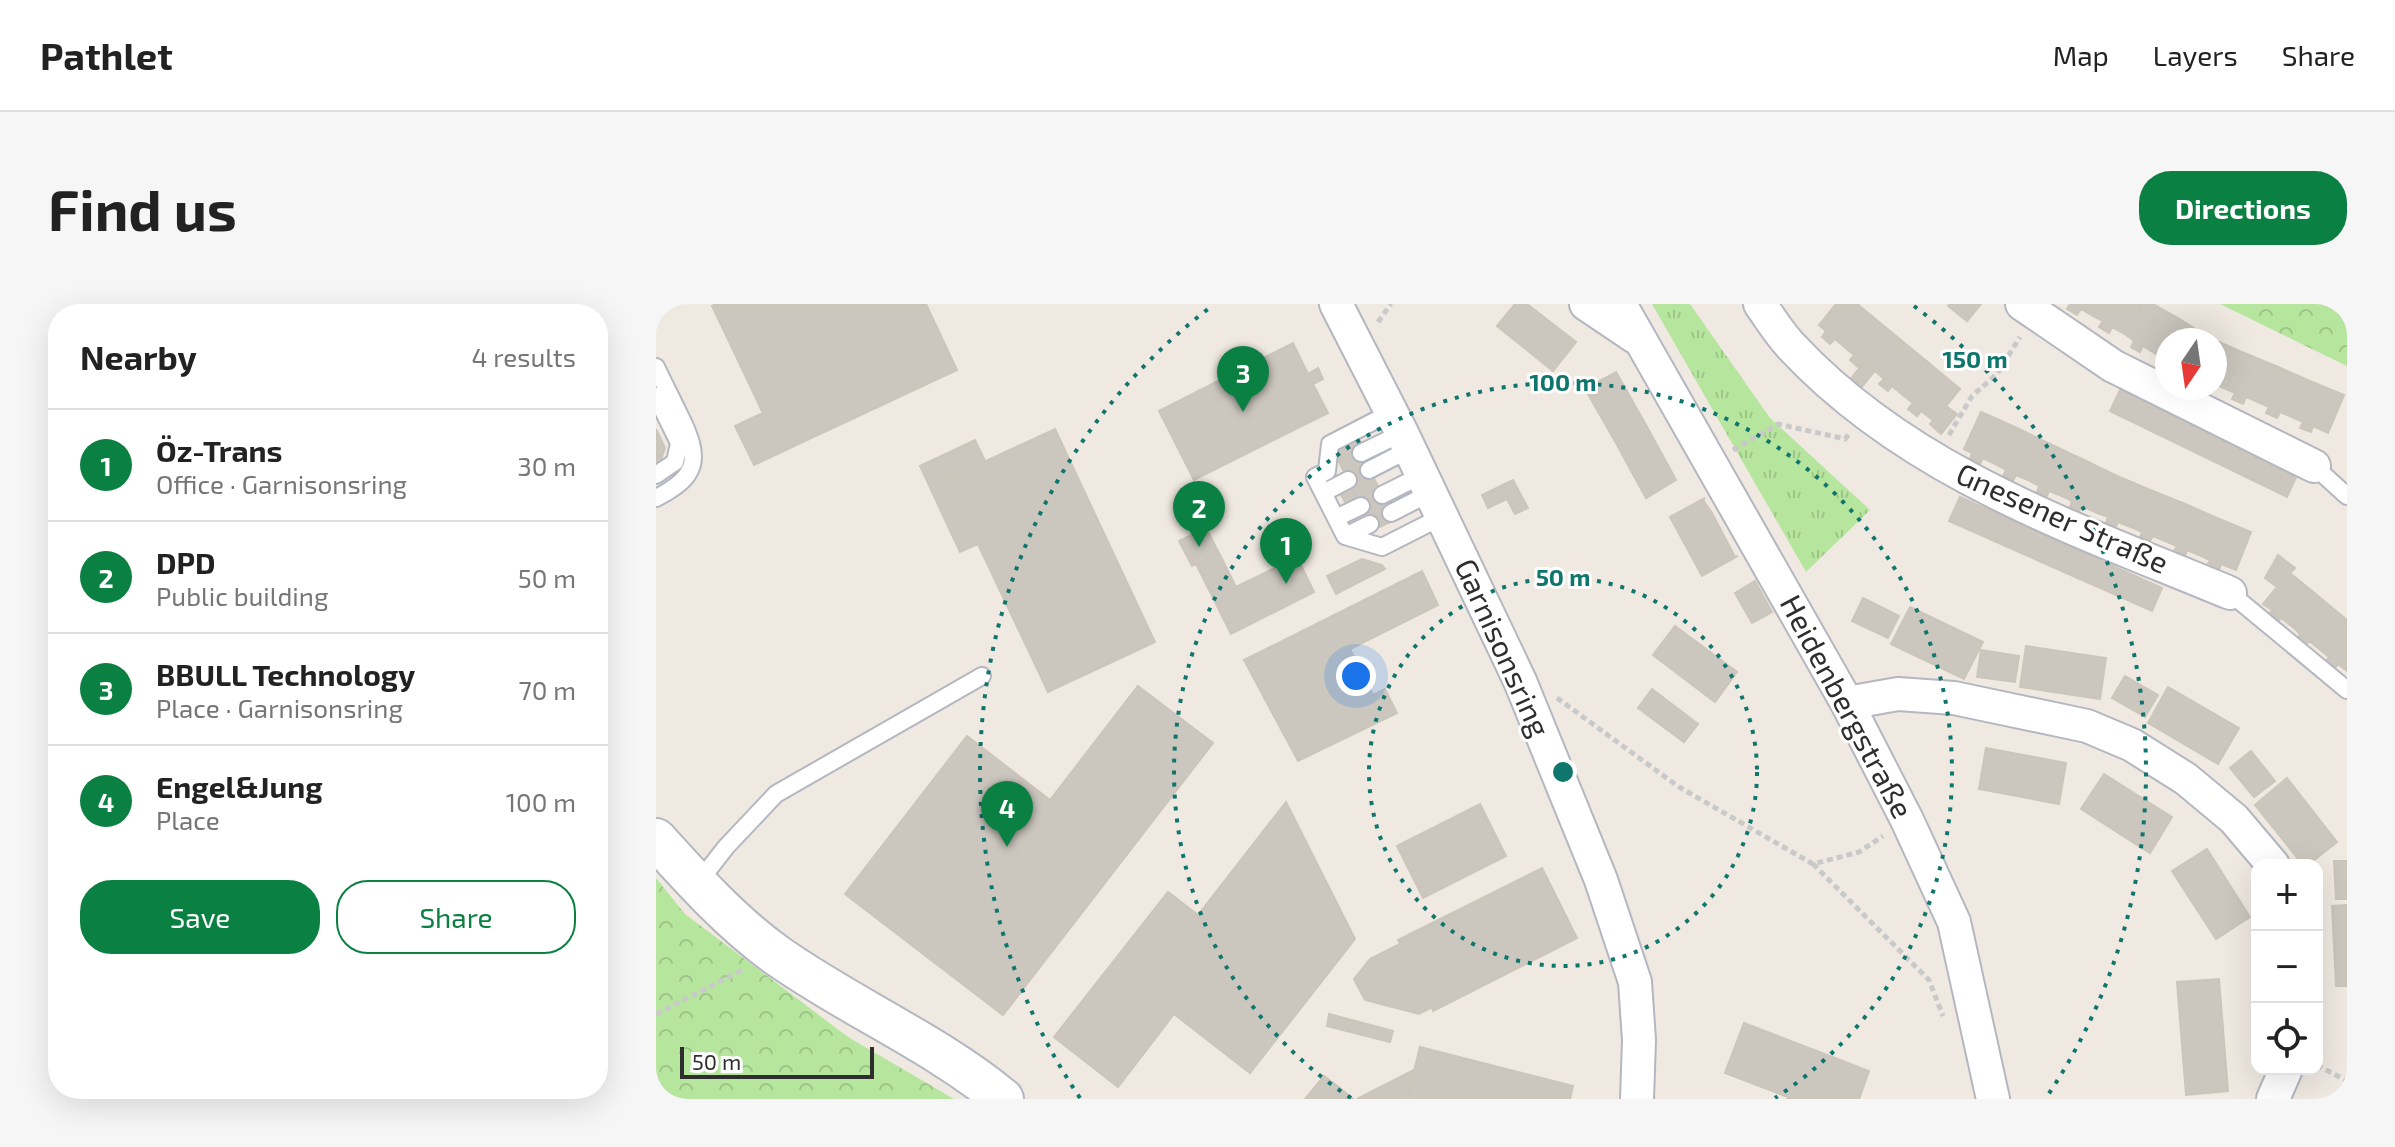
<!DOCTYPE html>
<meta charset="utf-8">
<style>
body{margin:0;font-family:"Exo 2",sans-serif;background:#f6f6f6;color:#222}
.controls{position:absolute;right:24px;bottom:24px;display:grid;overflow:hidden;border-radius:16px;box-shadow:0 8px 32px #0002}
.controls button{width:72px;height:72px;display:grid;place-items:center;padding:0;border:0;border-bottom:2px solid #e0e0e0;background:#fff;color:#222;font:40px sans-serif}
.compass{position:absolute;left:1499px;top:24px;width:72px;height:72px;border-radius:50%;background:#fff;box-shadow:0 8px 32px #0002;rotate:193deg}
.scale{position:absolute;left:24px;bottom:20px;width:194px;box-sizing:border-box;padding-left:8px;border:4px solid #2e2e2e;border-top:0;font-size:22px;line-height:28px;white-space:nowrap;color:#2e2e2e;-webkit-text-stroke:6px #fff;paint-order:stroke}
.you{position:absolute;left:700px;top:372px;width:28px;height:28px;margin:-20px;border:6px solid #fff;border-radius:50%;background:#1a73e8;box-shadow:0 0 0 12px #1a73e833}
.badge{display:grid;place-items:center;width:52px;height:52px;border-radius:50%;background:#0b8043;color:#fff;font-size:26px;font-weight:700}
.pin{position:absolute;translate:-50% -66px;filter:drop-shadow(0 2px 4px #0008)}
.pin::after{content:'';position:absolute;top:42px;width:28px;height:24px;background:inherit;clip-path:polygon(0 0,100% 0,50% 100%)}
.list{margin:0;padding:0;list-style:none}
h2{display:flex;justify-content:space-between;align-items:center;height:104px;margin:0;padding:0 32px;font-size:34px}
h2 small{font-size:26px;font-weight:400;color:#767676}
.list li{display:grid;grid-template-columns:52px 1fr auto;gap:24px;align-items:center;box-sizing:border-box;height:112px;padding:0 32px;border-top:2px solid #e0e0e0}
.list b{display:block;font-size:30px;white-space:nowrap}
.list p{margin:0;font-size:26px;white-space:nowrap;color:#767676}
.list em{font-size:26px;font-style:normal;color:#767676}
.actions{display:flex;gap:16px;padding:24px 32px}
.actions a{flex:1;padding:18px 0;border:2px solid #0b8043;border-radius:32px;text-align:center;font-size:28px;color:#0b8043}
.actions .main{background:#0b8043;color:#fff}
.icon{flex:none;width:44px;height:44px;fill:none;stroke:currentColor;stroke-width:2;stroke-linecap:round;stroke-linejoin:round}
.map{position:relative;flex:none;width:1691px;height:795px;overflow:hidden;border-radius:32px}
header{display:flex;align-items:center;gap:48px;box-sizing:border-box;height:112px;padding:0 40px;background:#fff;border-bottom:2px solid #e0e0e0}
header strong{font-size:38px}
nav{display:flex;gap:44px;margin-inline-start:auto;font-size:28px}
.intro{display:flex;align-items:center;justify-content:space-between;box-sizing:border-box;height:192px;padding:0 48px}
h1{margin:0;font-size:56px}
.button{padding:20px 36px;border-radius:32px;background:#0b8043;color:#fff;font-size:28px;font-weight:700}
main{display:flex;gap:48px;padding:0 48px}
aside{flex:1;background:#fff;border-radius:32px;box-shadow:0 8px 32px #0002}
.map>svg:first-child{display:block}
.forest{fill:url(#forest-crowns)}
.park{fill:url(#park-tufts)}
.building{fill:#cbc7bf;stroke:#cbc5ba;stroke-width:2}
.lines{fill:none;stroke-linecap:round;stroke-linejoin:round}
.service-casing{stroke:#b4b7c1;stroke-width:20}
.minor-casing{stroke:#b4b7c1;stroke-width:36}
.tertiary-casing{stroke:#b4b7c1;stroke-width:44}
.path{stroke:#c9c9c9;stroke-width:5;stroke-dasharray:6 4;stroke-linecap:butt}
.service{stroke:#fff;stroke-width:16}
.minor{stroke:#fff;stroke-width:32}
.tertiary{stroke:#fff;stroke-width:40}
.ring{fill:none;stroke:#0f766e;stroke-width:4;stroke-dasharray:4 8}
.labels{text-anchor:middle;stroke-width:6;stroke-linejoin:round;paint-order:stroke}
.street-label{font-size:30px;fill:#2e2e2e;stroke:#fff}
.centre{fill:#0f766e;stroke:#fff;stroke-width:4}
.ring-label{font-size:24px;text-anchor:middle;font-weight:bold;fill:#0f766e;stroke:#fff;stroke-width:6;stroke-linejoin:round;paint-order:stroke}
</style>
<header>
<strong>Pathlet</strong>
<nav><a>Map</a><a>Layers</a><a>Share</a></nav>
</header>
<div class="intro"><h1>Find us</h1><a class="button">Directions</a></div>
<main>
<aside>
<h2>Nearby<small>4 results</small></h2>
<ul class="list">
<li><span class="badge">1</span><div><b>Öz-Trans</b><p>Office · Garnisonsring</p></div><em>30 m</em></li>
<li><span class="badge">2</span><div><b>DPD</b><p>Public building</p></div><em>50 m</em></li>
<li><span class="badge">3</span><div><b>BBULL Technology</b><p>Place · Garnisonsring</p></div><em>70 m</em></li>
<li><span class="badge">4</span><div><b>Engel&amp;Jung</b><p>Place</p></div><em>100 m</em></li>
</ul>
<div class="actions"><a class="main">Save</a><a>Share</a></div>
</aside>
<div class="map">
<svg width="1691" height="795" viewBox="0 0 1691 795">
<defs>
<pattern id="forest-crowns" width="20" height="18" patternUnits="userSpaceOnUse" patternTransform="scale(2)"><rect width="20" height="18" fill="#b6e59e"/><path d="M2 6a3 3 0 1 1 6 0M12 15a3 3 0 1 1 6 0" fill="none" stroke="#9dc588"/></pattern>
<pattern id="park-tufts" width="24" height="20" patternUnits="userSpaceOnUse" patternTransform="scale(2)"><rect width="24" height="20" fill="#b6e59e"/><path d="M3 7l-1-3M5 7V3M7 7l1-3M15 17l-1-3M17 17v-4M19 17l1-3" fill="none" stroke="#9dc588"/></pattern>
</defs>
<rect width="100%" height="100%" fill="#efe9e1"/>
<path class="forest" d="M1564,0H1691V62Z
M0,574L29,610L192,733L298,795H0Z"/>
<path class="park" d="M996,0H1034L1114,114L1214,206L1150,268Z"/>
<path class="building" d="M60,0H270L301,66L98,161L79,122L107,109L56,2Z
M859,0H871L920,38L897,67L841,22Z
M1180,0H1201L1217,13L1191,45L1179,35L1174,40L1166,33L1170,27L1163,21Z
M1294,0H1325L1311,17L1292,2Z
M1414,0H1444L1437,12L1425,5L1421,11L1411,5Z
M1444,0H1487L1470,31L1456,23L1453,29L1443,23L1447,17L1437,12Z
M1487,0H1497L1522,14L1500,50L1487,42L1484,48L1475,43L1478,37L1470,31Z
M1217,13L1246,37L1220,68L1208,58L1203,64L1194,56L1198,51L1191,45Z
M1522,14L1554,34L1553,36H1511V64L1506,61L1510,55L1500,50Z
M1554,34L1586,48L1570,85L1559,80V36H1553Z
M1246,37L1274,60L1248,92L1236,82L1232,87L1223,80L1228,75L1220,68Z
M637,39L652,70L662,64L667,75L657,80L672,109L538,176L503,107Z
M1586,48L1620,62L1604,99L1590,93L1587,100L1576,95L1579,89L1570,85Z
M1207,59L1218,68L1204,85L1194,76Z
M1274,60L1304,85L1278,117L1265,107L1261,112L1252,105L1257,99L1248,92Z
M1620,62L1654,77L1638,114L1624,108L1621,114L1610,109L1613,103L1604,99Z
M960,68L990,121L960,139L929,85Z
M1654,77L1688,91L1672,129L1657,122L1655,128L1644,124L1647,118L1638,114Z
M1465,84L1642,169L1631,193L1454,107Z
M1290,102L1301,110L1285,130L1274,120Z
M1325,108L1359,123L1341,161L1327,154L1324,160L1314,154L1316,149L1308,145Z
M990,121L1020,176L990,194L960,139Z
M1359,123L1392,139L1374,177L1360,171L1357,177L1347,172L1350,166L1341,161Z
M0,125L9,144L5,155L0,158Z
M399,125L499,338L392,388L291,175Z
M319,136L329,157L291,175L322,240L304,248L264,162Z
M700,139L739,216L717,226L679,150Z
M1392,139L1426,155L1408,193L1393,187L1391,192L1381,188L1383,182L1374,177Z
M1426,155L1459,171L1441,209L1426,202L1423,208L1414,203L1416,197L1408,193Z
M1459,171L1492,185L1477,224L1462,218L1460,223L1450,219L1452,213L1441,209Z
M857,176L872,204L859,210L851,195L832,204L826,191Z
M696,184L702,197L691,202L684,189Z
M1492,185L1527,199L1511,238L1497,232L1494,237L1484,233L1486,228L1477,224Z
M1304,193L1506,284L1496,307L1293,217Z
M1049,194L1047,196L1056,209L1079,253L1082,252L1046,272L1014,213Z
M1527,199L1561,214L1545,252L1531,246L1529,252L1518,247L1521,242L1511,238Z
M1561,214L1595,228L1580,266L1565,260L1563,266L1551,262L1554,256L1545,252Z
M550,224L563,249L536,262L523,237Z
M563,249L580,283L641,253L658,288L575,330L540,260Z
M1622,251L1639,264L1634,269L1662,292L1637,323L1625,314L1620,319L1612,311L1616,306L1607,300L1621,283L1609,274Z
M706,255L726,261L729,265L680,290L671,272Z
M766,267L782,301L694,345L717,391L729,385L741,409L642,457L588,356Z
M1099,277L1116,308L1096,319L1079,289Z
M1662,292L1691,316L1666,347L1653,337L1649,342L1641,335L1644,330L1637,323Z
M1207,294L1243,312L1232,334L1196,317Z
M1254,303L1327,338L1308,375L1235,340Z
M1691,316V367L1682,360L1678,365L1669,358L1673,353L1666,347Z
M1019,322L1081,368L1059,398L997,351Z
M1370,342L1450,354L1444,395L1364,383Z
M1325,346L1363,352L1359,378L1321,373Z
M1469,372L1502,391L1489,413L1456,394Z
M482,382L557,439L347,711L189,590L311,432L394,496Z
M1512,383L1583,424L1562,460L1492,419Z
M996,385L1042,420L1028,438L982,404Z
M1330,444L1410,459L1403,500L1323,485Z
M1595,447L1619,477L1598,493L1574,464Z
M1448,470L1516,513L1494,549L1425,505Z
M1631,474L1681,538L1652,561H1647L1599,501Z
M630,498L699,635L594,769L518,710L462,783L398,733L512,588L542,611Z
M824,500L850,552L767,594L741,542Z
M1551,545L1594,613L1560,635L1516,567Z
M1678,557H1691V595H1680Z
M886,564L921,634L777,707L776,703L763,710L709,696L698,675L714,655L744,640L742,636Z
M1691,601V682H1680L1676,602Z
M1563,675L1572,787L1530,791L1521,678Z
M673,710L737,727L734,738L671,722Z
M1088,719L1213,767L1203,795H1131L1132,793L1069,769Z
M764,743L917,782L914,795H751Z
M758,766L751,795H701Z
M668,772L684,784L675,795H649Z
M684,784L697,795H675Z"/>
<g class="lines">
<defs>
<path id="service" d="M0,63C8,80 17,97 25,114C45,155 42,173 0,194
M0,92L23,139L19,158L0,171
M736,108L674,140L671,167L659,173L689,232L726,243L785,213
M705,149L746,129
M1658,162L1691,192
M713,166L754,145
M667,189L692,176
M726,191L766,171
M735,209L774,189
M680,214L705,202
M689,232L714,220
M1574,289L1691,386
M42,579L70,543L120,490L326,372"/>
<path id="minor" d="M680,0L746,129L864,377L945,576L979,678L983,736L981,795
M930,0L979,33
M964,0L1191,399L1251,516L1298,618L1337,795
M1104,0C1114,14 1124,31 1137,44C1254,169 1420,225 1574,289
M1366,0L1457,62L1658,162
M1191,399L1242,390L1298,394L1431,422L1476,441L1530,475L1578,515L1617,561
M1617,795L1630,765"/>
<path id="tertiary" d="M0,535C37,576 75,618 119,650C192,702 278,738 347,795"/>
</defs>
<use href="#service" class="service-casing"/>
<use href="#minor" class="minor-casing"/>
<use href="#tertiary" class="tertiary-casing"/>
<path class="path" d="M722,18L735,0
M1293,131L1316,92L1341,70L1364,33
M1077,146L1122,120L1189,135L1195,128
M901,394L1023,483L1157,560L1203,548L1227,532
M1157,560L1273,676L1287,712
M0,710L88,665
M1661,761L1691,777"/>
<use href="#service" class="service"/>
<use href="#minor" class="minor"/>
<use href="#tertiary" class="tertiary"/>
</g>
<g class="ring">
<circle cx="907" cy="468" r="194"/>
<path d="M695 794A389 389 0 1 1 1119 794"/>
<path d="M424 794A583 583 0 0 1 556 2M1258 2A583 583 0 0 1 1390 794"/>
</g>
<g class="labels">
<g class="street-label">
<text transform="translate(1406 215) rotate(24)" y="10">Gnesener Straße</text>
<text transform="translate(846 344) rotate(66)" y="10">Garnisonsring</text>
<text transform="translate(1190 403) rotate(62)" y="10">Heidenbergstraße</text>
</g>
</g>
<circle cx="907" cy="468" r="12" class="centre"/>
<g class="ring-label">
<text x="1319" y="64">150 m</text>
<text x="907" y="87">100 m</text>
<text x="907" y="282">50 m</text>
</g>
</svg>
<div class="controls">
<button>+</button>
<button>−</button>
<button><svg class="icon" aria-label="locate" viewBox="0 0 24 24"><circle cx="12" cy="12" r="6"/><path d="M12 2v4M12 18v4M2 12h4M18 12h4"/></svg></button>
</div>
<svg class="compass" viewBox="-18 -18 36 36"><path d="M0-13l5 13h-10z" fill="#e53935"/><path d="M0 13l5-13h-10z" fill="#767676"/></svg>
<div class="scale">50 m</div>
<div class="you"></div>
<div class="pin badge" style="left:630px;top:280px">1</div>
<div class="pin badge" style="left:543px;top:243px">2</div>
<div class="pin badge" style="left:587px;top:108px">3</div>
<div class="pin badge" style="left:351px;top:543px">4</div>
</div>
</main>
